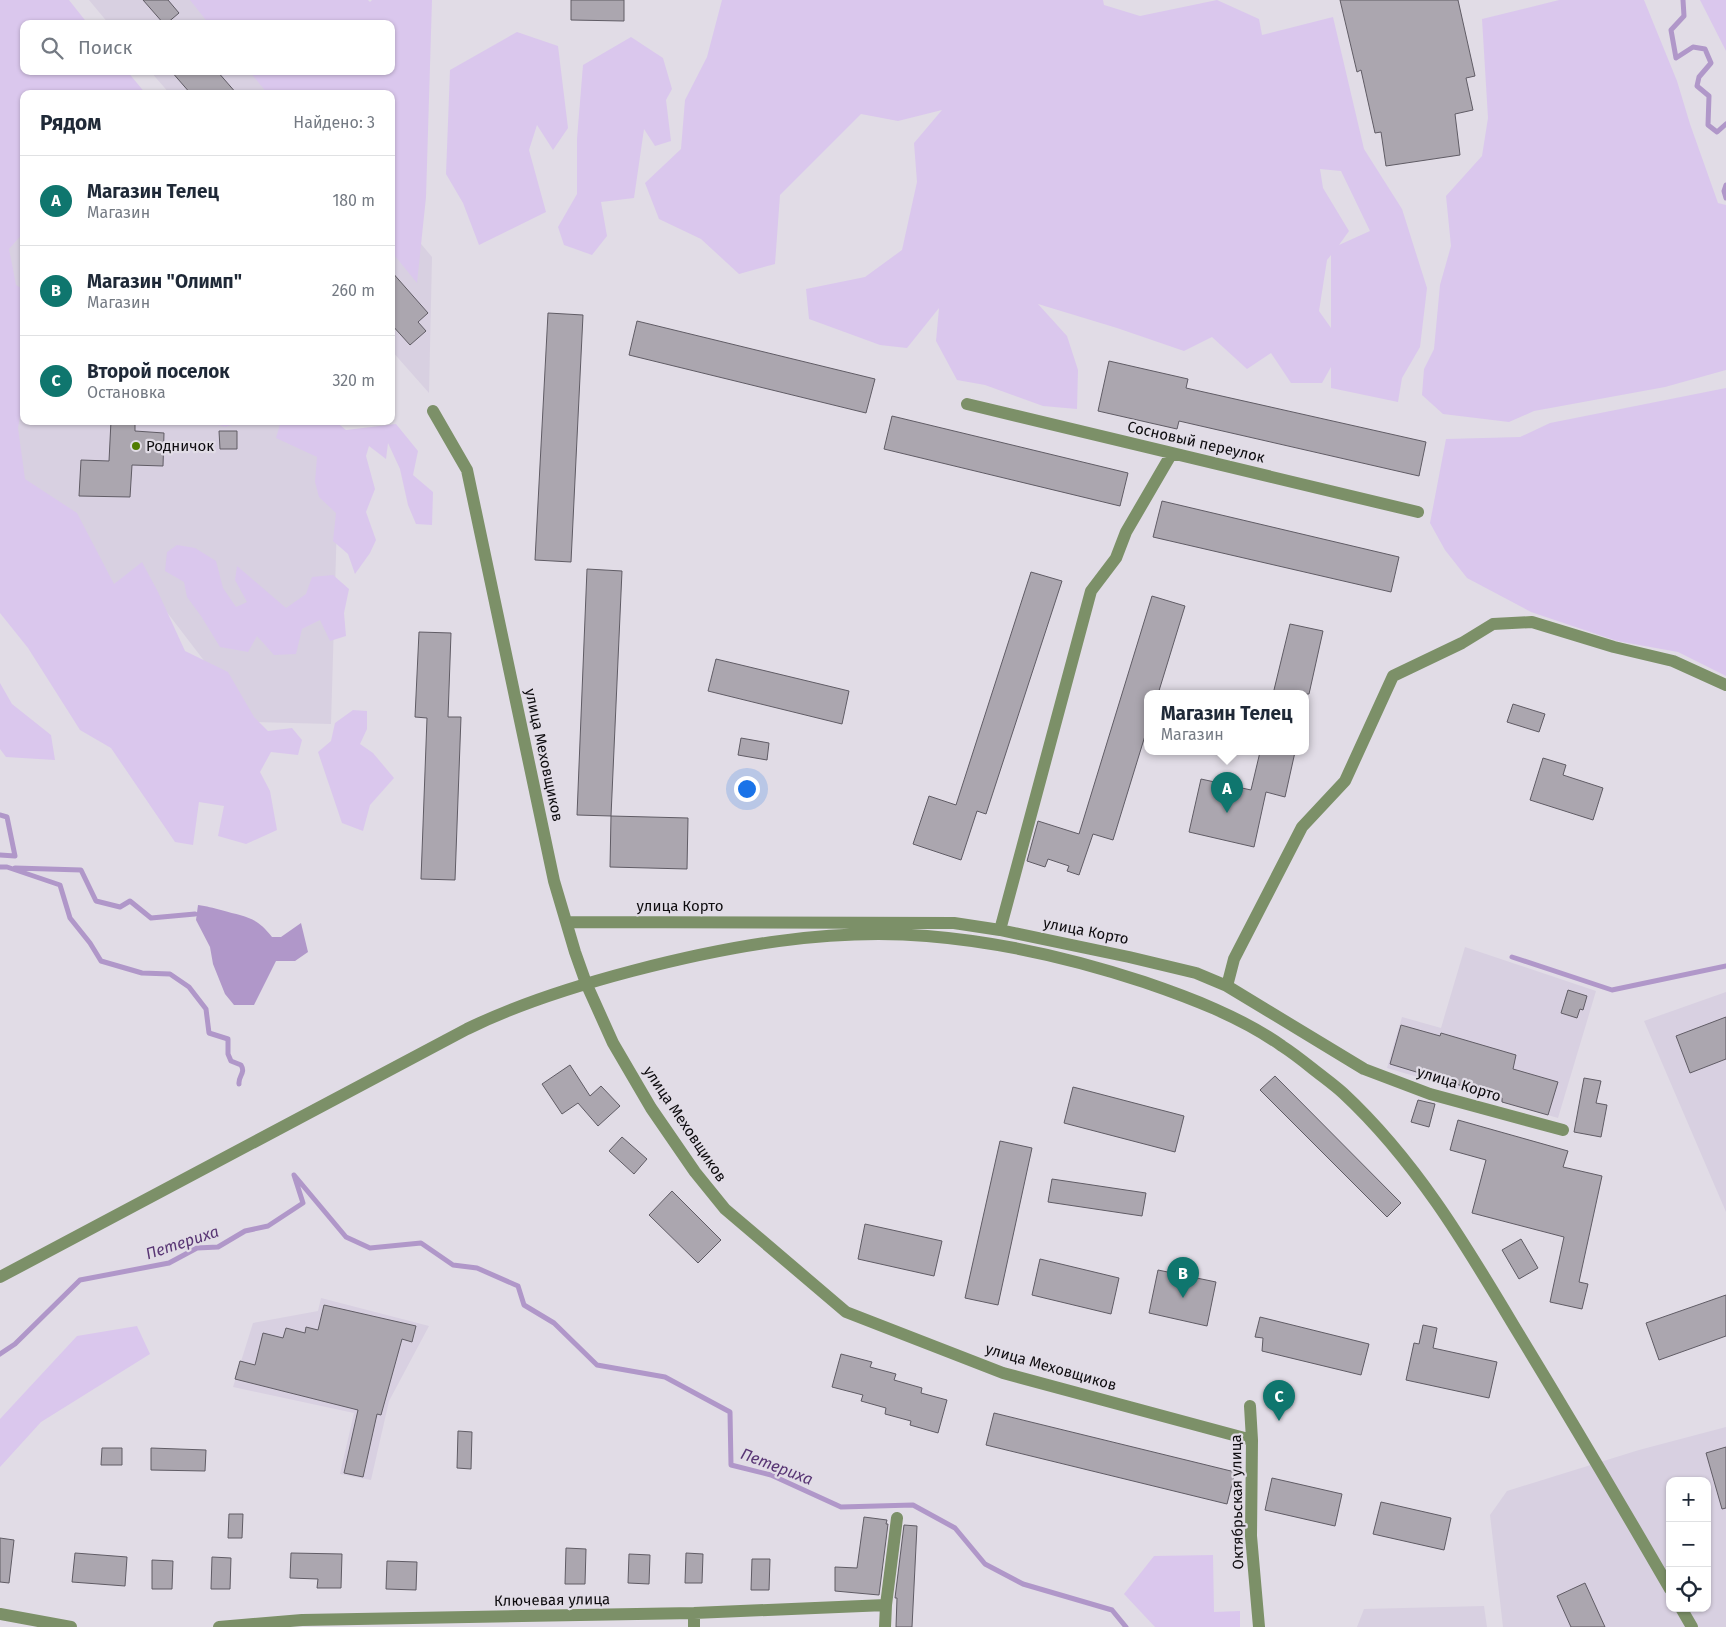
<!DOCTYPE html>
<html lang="ru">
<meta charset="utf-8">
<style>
body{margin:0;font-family:"Fira Sans",sans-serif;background:#f2f2f3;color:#1f2937}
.controls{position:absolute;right:15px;bottom:15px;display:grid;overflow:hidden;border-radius:10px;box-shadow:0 1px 4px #0004}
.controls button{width:45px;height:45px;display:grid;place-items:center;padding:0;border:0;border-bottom:1px solid #e0e1e3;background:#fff;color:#1f2937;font:25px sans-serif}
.you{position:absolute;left:746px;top:788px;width:18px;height:18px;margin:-12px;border:4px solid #fff;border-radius:50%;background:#1a73e8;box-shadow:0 0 0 8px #1a73e833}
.badge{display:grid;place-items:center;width:32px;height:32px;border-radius:50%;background:#0f766e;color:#fff;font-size:16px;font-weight:700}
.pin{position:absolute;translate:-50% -41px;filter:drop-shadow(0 1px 2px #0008)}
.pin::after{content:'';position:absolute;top:26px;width:18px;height:15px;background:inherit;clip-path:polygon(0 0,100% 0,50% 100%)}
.popup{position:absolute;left:1144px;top:690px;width:165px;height:65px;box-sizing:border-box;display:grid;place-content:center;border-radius:10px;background:#fff;filter:drop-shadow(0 1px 4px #0005);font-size:16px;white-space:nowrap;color:#747a83}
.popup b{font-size:19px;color:#1f2937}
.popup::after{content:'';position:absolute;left:50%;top:100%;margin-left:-10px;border:10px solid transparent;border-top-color:#fff}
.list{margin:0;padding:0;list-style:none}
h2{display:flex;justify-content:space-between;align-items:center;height:65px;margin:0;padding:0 20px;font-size:21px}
h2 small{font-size:16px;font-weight:400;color:#747a83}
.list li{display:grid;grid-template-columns:32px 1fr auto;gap:15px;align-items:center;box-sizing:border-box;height:90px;padding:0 20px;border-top:1px solid #e0e1e3}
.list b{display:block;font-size:19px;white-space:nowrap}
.list p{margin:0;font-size:16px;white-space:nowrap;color:#747a83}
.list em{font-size:16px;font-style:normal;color:#747a83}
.icon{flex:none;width:28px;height:28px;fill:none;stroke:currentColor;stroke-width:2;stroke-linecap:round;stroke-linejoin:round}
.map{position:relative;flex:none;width:1726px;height:1627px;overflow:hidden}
.search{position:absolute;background:#fff;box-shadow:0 1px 4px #0004;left:20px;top:20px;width:375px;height:55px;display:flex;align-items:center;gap:12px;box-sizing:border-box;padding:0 18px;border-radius:10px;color:#747a83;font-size:19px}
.panel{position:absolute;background:#fff;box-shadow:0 1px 4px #0004;left:20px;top:90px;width:375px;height:335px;border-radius:10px}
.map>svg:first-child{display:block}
.built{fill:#d8d0e1;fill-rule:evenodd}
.green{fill:#dac7ed;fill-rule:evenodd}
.water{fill:#b097c9}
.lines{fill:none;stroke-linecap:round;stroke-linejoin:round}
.stream{stroke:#b097c9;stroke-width:5}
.building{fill:#aba6af;stroke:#605c65}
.street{stroke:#7c9068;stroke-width:12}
.poi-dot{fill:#517d01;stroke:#e1dce6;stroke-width:2}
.labels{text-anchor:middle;stroke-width:4.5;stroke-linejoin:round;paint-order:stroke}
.street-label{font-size:15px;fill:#0e0c0f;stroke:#e1dce6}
.poi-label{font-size:15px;fill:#0e0c0f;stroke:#e1dce6;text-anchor:start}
.water-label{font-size:16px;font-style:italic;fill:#583574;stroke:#e1dce6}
</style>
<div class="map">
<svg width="1726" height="1627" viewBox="0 0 1726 1627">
<rect width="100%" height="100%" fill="#e1dce6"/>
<path class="built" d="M89,0H220L240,24H109Z
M150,71H279L297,94H170Z
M391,208L432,257L429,393L391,350Z
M5,224L24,225V421H292L338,487L331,724L251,722L153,594L75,588L0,502V296Z
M1465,947L1596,991L1558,1118L1387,1068L1402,1017L1441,1028Z
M1726,992V1212L1644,1021Z
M321,1298L429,1326L389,1401L371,1480L340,1474L354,1413L233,1387L253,1323L318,1311Z
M1726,1427V1627H1503L1490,1515L1507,1491L1639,1450ZM1670,1481H1707V1608H1670Z
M1484,1606L1487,1627H1357L1364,1609Z"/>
<path class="green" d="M0,0H69L88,24H24V71H127L146,94H24V232L9,249L16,285L24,290V394L18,428L25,479L77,513L114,584L142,562L158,592L185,651L228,672L254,717L268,731L292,728L302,740L298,755L271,752L260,772L270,791L277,830L246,844L218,836L224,806L199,802L193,845L175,842L111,748L80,730L28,648L0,613Z
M190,0H368L370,2L372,0H432L426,197L417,283L395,256L394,210L391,200V94H268L249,71H391V24H209Z
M722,0H1103L1104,5L1140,16L1217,0L1259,19L1262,35L1333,17L1364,149L1402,209L1427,288L1420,347L1402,378L1398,402L1331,388V367L1322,383H1291L1271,353L1247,369L1212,337L1184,351L1117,328L1038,304L1067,336L1078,370L1077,409L1043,406L985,385L957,380L936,341L939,308L907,348L880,345L809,319L806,289L865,277L902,250L917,182L914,143L942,110L898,121L861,114L780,195L775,264L739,274L701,239L659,219L645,183L681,149L685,100L707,57ZM1320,169L1341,171L1370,231L1339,245L1349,231L1323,188ZM1331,255V328L1319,311L1327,260Z
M1559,0H1644L1677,81L1690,124L1718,203L1726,205V370L1665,387L1534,411L1509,422L1443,414L1422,395L1424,369L1434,349L1440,285L1451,246L1446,196L1482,156L1488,118L1482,19Z
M1700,0H1726V51Z
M517,32L558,46L568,128L553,150L537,125L529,150L546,212L479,245L463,203L446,174L450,70Z
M631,37L663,58L672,89L666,100L671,141L655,146L644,129L634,198L601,202L607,236L592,255L564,245L558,227L577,194V139L583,65Z
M1726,388V676L1678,652L1617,641L1531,612L1467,578L1445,550L1430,523L1446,439L1520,437L1550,423Z
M204,421H245L225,427Z
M281,421H335L346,430L396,424L418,451L413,475L433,492L432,525L416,524L408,505L400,469L388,443L386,459L369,446L366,456L375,489L366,512L376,540L370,553L355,574L348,554L333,541L336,513L319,497L315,482L317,457L276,438Z
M177,545L195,548L216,561L223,588L236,607L247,602L235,580L237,566L286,608L306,594L312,577L333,575L349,589L344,613L346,636L330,641L320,620L302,629L296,654L274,655L257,636L248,652L220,647L201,616L187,597L184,582L165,571L167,552Z
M0,683L12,704L51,735L55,760L6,757L0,749Z
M353,710L367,711V729L360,744L373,753L394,778L370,805L363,831L342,823L318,752L331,741L335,723Z
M137,1326L150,1354L41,1422L0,1467V1419L77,1336Z
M1213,1555L1214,1612L1240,1611V1627H1155L1124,1594L1154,1556Z"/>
<path class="water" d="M198,905C207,906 213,908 221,910C245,917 256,916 272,937H281L301,923L308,952L295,961H276L254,1005H234L225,994L213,964L210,947L196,920Z"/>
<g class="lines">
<path class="stream" d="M1683,0L1684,16L1671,30L1676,58L1693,47L1705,49L1711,63L1699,77L1697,86L1709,96L1708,125L1717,132L1726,124
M1726,185L1724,191L1726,198
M0,815L7,817L15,856L0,855
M0,867H7L60,885L70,918L90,943L101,961L142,973L170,974L189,987L206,1009L209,1033L228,1039V1054L231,1061L241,1065C246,1073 238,1076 239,1084
M15,868L81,870L96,901L120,907L130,901L151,918L195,914
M1512,957L1612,990L1726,966
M0,1354L15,1344L80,1280L169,1263L197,1248L218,1247L245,1231L268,1226L303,1203L294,1175L346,1237L370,1248L421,1243L453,1265L477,1268L518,1286L524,1305L554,1323L597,1365L665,1377L730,1412L731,1465L771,1475L841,1507L913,1505L955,1528L985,1564L1023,1584L1112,1610L1126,1627"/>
</g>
<path class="building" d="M143,0H168L179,13L166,24H164Z
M571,0H624V21L571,20Z
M1340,0H1458L1475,76L1466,78L1473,110L1455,114L1460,155L1386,166L1381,132L1375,133L1361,70L1357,72Z
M171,71H217L237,94H191Z
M391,271L428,313L418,322L426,331L410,345L391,324Z
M548,313L583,315L571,562L535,560Z
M637,321L875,379L866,413L629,355Z
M1109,361L1188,379L1186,388L1426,442L1419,476L1179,421L1177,429L1098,411Z
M892,416L1128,473L1120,506L884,449Z
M111,421H135V431L164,433L163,466L132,465L130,497L79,496L81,460L109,461Z
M219,431H237V449H220Z
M1162,501L1399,557L1391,592L1153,537Z
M587,569L622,571L611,816L577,815Z
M1031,572L1062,581L986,814L977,811L961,860L913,844L929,796L956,805Z
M1152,596L1185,606L1158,694H1148V726L1113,840L1093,834L1079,875L1067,871L1069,866L1048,859L1045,867L1027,861L1038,821L1079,834Z
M1290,624L1323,631L1309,694H1273Z
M419,632L451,633L448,717H461L455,880L421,879L427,718L415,717Z
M716,659L849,691L842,724L708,691Z
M1513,704L1545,714L1539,732L1507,722Z
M741,738L769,743L767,760L738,755Z
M1260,752H1295L1285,797L1266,792L1254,847L1189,832L1201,779L1251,790Z
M1543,758L1566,765L1563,775L1603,788L1593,820L1530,800Z
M611,816L688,818L687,869L610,867Z
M1568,990L1587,996L1583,1010L1580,1009L1577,1018L1561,1013Z
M1726,1017V1059L1690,1073L1676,1036Z
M1401,1025L1440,1036L1441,1033L1516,1055L1513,1069L1558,1082L1548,1115L1502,1102V1098L1390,1064Z
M570,1065L590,1096L601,1086L620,1106L598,1126L578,1103L562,1114L542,1084Z
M1275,1076L1401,1203L1387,1217L1260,1090Z
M1584,1078L1601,1081L1596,1103L1607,1105L1601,1137L1574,1132Z
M1073,1087L1184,1116L1175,1152L1064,1123Z
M1418,1100L1435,1104L1429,1127L1411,1122Z
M1458,1120L1568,1151L1563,1167L1602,1176L1579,1282L1588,1284L1582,1309L1550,1302L1564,1237L1472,1213L1486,1160L1450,1150Z
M622,1137L647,1159L634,1174L609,1151Z
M1000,1141L1032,1148L998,1305L965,1298Z
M1052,1179L1146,1193L1142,1216L1048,1202Z
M672,1191L721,1240L698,1263L649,1215Z
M865,1224L942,1241L934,1276L858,1259Z
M1521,1239L1538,1268L1519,1279L1502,1250Z
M1040,1259L1119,1278L1111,1314L1032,1295Z
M1158,1270L1216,1282L1207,1326L1149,1313Z
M1726,1295V1336L1659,1360L1646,1323Z
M324,1305L416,1326L412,1342L402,1339L381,1415L377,1414L363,1477L344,1473L358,1410L235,1379L240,1361L255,1365L263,1333L283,1338L286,1328L305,1333L306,1327L318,1330Z
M1260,1317L1369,1344L1361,1375L1262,1351L1263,1338L1255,1337Z
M1423,1325L1437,1328L1433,1348L1497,1362L1489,1398L1406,1380L1414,1343L1419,1344Z
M841,1354L872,1362L870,1367L896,1374L894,1380L922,1388L921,1393L947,1400L938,1433L910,1425L911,1421L885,1414L886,1408L861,1401L863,1395L832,1387Z
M994,1413L1235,1472L1227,1504L986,1445Z
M458,1431L472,1432L471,1469L457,1468Z
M1726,1447V1508L1722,1509L1706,1453Z
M102,1448H122V1465H101Z
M151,1448L206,1450L205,1471L151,1470Z
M1272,1478L1342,1494L1335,1526L1265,1510Z
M1381,1502L1451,1518L1444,1550L1373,1534Z
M229,1514H243L242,1538H228Z
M864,1517L887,1520L886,1524H888L879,1595L835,1591V1567L857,1568Z
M904,1525L917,1526L912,1627H896L897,1598H895Z
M0,1538L14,1540L9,1583L0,1582Z
M566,1548L586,1549L585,1584H565Z
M75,1553L127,1557L125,1586L72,1582Z
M291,1553L342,1554L341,1588H317L318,1579L290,1578Z
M686,1553L703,1554L702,1583H685Z
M629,1554L650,1555L649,1584L628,1583Z
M212,1557L231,1558L230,1589H211Z
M752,1559H770L769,1590H751Z
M152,1560L173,1561L172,1589H152Z
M387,1561L417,1562L416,1590L386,1589Z
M1585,1583L1605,1627H1571L1557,1596Z"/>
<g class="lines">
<path class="street" d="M967,404L1418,512
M433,411L467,470L554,881L575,952L586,983L613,1043L651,1108L695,1172L725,1209L846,1312L1003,1373L1252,1440
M567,922L954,923L1000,930L1129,957L1196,973L1227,986L1364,1069L1430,1094L1563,1130
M1000,930L1091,591L1116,558L1126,532L1172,453
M1227,986L1234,959L1302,827L1345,781L1393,676L1462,643L1493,624L1532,622L1614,647L1673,661L1726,685
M0,1277L467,1029C520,1003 575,986 632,971C728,946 828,928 927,936C1001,942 1074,959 1144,982C1191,998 1241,1017 1282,1046C1293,1053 1303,1061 1313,1069C1323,1077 1333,1084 1343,1093C1415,1160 1464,1242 1514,1326C1567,1413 1619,1501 1670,1589
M1250,1406L1252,1440L1251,1536L1259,1627
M1681,1608L1692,1627
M0,1614L71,1627
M219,1627L302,1620L694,1613L886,1605
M694,1627V1613
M885,1627L886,1605L897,1518"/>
</g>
<circle class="poi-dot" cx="136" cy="446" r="5"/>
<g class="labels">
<g class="street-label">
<text transform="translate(1196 442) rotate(13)" y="5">Сосновый переулок</text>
<text transform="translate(544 755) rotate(78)" y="5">улица Меховщиков</text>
<text x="680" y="911">улица Корто</text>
<text transform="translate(1086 931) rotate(11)" y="5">улица Корто</text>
<text transform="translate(1459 1084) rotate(17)" y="5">улица Корто</text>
<text transform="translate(685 1124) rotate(56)" y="5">улица Меховщиков</text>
<text transform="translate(1051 1367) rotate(16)" y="5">улица Меховщиков</text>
<text transform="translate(1237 1502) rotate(-91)" y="5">Октябрьская улица</text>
<text transform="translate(552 1600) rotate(-1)" y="5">Ключевая улица</text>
</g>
<g class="poi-label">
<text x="146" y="451">Родничок</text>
</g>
<g class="water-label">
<text transform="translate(182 1242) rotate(-18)" y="6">Петериха</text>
<text transform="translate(777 1466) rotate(21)" y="6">Петериха</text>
</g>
</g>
</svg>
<div class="controls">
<button>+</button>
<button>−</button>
<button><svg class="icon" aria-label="locate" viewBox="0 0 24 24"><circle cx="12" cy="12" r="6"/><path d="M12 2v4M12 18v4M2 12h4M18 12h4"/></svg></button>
</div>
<div class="you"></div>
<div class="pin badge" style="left:1227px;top:813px">A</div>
<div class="popup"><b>Магазин Телец</b>Магазин</div>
<div class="pin badge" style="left:1183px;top:1298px">B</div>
<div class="pin badge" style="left:1279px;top:1421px">C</div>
<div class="search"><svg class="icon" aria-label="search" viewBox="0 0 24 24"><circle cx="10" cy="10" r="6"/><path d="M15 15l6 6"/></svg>Поиск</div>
<section class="panel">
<h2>Рядом<small>Найдено: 3</small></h2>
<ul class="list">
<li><span class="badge">A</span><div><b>Магазин Телец</b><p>Магазин</p></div><em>180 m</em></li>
<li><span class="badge">B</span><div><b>Магазин &quot;Олимп&quot;</b><p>Магазин</p></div><em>260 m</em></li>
<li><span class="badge">C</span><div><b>Второй поселок</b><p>Остановка</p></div><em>320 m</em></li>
</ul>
</section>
</div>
